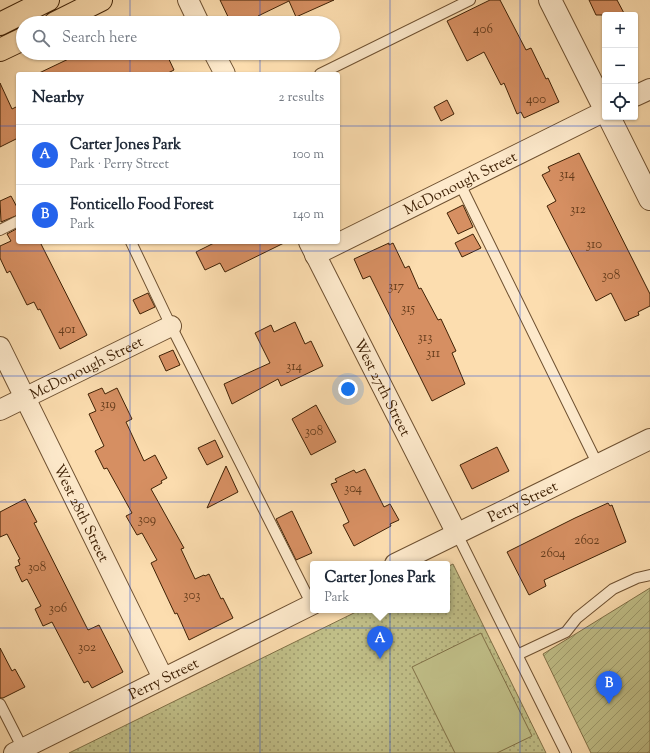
<!DOCTYPE html>
<meta charset="utf-8">
<style>
body{margin:0;font-family:"Sorts Mill Goudy",serif;background:#f2f2f3;color:#1f2937}
.controls{position:absolute;right:12px;top:12px;display:grid;overflow:hidden;border-radius:4px;box-shadow:0 1px 3px #0004}
.controls button{width:36px;height:36px;display:grid;place-items:center;padding:0;border:0;border-bottom:1px solid #e0e1e3;background:#fff;color:#1f2937;font:20px sans-serif}
.you{position:absolute;left:348px;top:389px;width:14px;height:14px;margin:-10px;border:3px solid #fff;border-radius:50%;background:#1a73e8;box-shadow:0 0 0 6px #1a73e833}
.badge{display:grid;place-items:center;width:26px;height:26px;border-radius:50%;background:#2563eb;color:#fff;font-size:13px;font-weight:700}
.pin{position:absolute;translate:-50% -33px;filter:drop-shadow(0 1px 2px #0008)}
.pin::after{content:'';position:absolute;top:21px;width:14px;height:12px;background:inherit;clip-path:polygon(0 0,100% 0,50% 100%)}
.popup{position:absolute;left:310px;top:561px;width:140px;height:52px;box-sizing:border-box;display:grid;place-content:center;border-radius:4px;background:#fff;filter:drop-shadow(0 1px 3px #0005);font-size:13px;white-space:nowrap;color:#747a83}
.popup b{font-size:15px;color:#1f2937}
.popup::after{content:'';position:absolute;left:50%;top:100%;margin-left:-8px;border:8px solid transparent;border-top-color:#fff}
.list{margin:0;padding:0;list-style:none}
h2{display:flex;justify-content:space-between;align-items:center;height:52px;margin:0;padding:0 16px;font-size:17px}
h2 small{font-size:13px;font-weight:400;color:#747a83}
.list li{display:grid;grid-template-columns:26px 1fr auto;gap:12px;align-items:center;box-sizing:border-box;height:60px;padding:0 16px;border-top:1px solid #e0e1e3}
.list b{display:block;font-size:15px;white-space:nowrap}
.list p{margin:0;font-size:13px;white-space:nowrap;color:#747a83}
.list em{font-size:13px;font-style:normal;color:#747a83}
.icon{flex:none;width:22px;height:22px;fill:none;stroke:currentColor;stroke-width:2;stroke-linecap:round;stroke-linejoin:round}
.map{position:relative;flex:none;width:650px;height:753px;overflow:hidden}
.search{position:absolute;background:#fff;box-shadow:0 1px 3px #0004;left:16px;top:16px;width:324px;height:44px;display:flex;align-items:center;gap:10px;box-sizing:border-box;padding:0 14px;border-radius:22px;color:#747a83;font-size:15px}
.panel{position:absolute;background:#fff;box-shadow:0 1px 3px #0004;left:16px;top:72px;width:324px;height:172px;border-radius:4px}
.map>svg:first-child{display:block}
.grass{fill:url(#grass-dots);stroke:#807047}
.garden{fill:url(#garden-furrows);stroke:#807047}
.pitch{fill:#c1c089;stroke:#807047}
.building{fill:#d68f62;stroke:#3f2105}
.lines{fill:none;stroke-linecap:round;stroke-linejoin:round}
.service-casing{stroke:#6e5030;stroke-width:12}
.minor-casing{stroke:#6e5030;stroke-width:22}
.tertiary-casing{stroke:#6e5030;stroke-width:24}
.primary-casing{stroke:#3f2105;stroke-width:24}
.service{stroke:#fde9cb;stroke-width:10}
.minor{stroke:#fde9cb;stroke-width:20}
.tertiary{stroke:#fde9cb;stroke-width:22}
.primary{stroke:#fcddaf;stroke-width:22}
.grid{fill:none;stroke:#1d4ed8;stroke-width:1;stroke-opacity:0.55}
.labels{text-anchor:middle;stroke-width:3;stroke-linejoin:round;paint-order:stroke}
.number-label{font-size:13px;fill:#653c1c}
.street-label{font-size:15px;fill:#3f2105;stroke:#fde9cb}
</style>
<div class="map">
<svg width="650" height="753" viewBox="0 0 650 753">
<defs>
<pattern id="grass-dots" width="8" height="8" patternUnits="userSpaceOnUse"><rect width="8" height="8" fill="#c1c089"/><path d="M2 2h.1M6 6h.1" fill="none" stroke="#9e9c6e" stroke-width="1.8" stroke-linecap="round"/></pattern>
<pattern id="garden-furrows" width="10" height="10" patternUnits="userSpaceOnUse"><rect width="10" height="10" fill="#c1c089"/><path d="M-1 1l2-2M0 10L10 0M9 11l2-2" fill="none" stroke="#9e9c6e"/></pattern>
</defs>
<rect width="100%" height="100%" fill="#fcddaf"/>
<filter id="stains"><feTurbulence type="fractalNoise" baseFrequency=".005" numOctaves="4"/><feColorMatrix values="0 0 0 0 .2 0 0 0 0 .09 0 0 0 0 .02 0 0 0 .5 -.17"/></filter>
<radialGradient id="worn" r=".72"><stop offset=".6" stop-color="#630" stop-opacity="0"/><stop offset="1" stop-color="#630" stop-opacity=".3"/></radialGradient>
<path class="grass" d="M453,564L546,753H69L360,610H447V567Z"/>
<path class="garden" d="M650,588V753H591L543,654Z"/>
<path class="pitch" d="M481,633L532,736L497,753H455L412,667Z"/>
<path class="building" d="M220,0H334L296,17L289,1L258,16L261,23H231Z
M490,0H500L526,50L531,48L546,79L548,78L559,102L524,118L521,112L517,114L504,83L501,85L484,52L467,61L447,21Z
M589,0H617L625,15H596Z
M81,53H166L174,70L166,74H37Z
M0,83L12,109L18,106V138L0,147Z
M447,100L454,114L441,121L434,107Z
M579,153L650,294V306L638,312L639,315L625,321L611,293L596,301L547,206L556,201L542,175L550,171L548,167Z
M11,196L18,209V215L1,222L0,201Z
M463,205L473,227L458,234L447,213Z
M18,228V242H40L87,335L60,349L40,309L38,310L34,302L27,305L10,271L7,273L0,258V246L11,241L7,234Z
M473,234L481,248L462,257L455,243Z
M216,242H286L225,272L220,263L205,270L196,252Z
M389,243V245L393,243L405,268L409,266L419,289L421,288L438,320L441,319L456,351L452,353L465,384L432,401L370,276L363,279L354,259Z
M148,293L155,307L140,314L133,300Z
M295,322L305,344L311,341L323,366L281,386L278,379L232,404L224,384L270,363L255,333L271,325L274,332Z
M173,350L180,365L166,371L159,356Z
M102,388L105,394L117,388L132,419L126,422L144,461L155,455L167,478L161,481L162,483L151,489L184,548L181,549L195,579L204,575L205,576L209,574L221,599L223,598L233,618L189,640L177,613L175,614L151,563L157,560L142,533L137,535L126,516L132,513L107,468L104,469L95,451L104,446L89,414L96,411L88,394Z
M316,405L336,442L311,455L292,419Z
M215,440L223,457L207,465L198,448Z
M497,447L509,471L472,489L460,465Z
M226,466L238,492L207,508Z
M365,469L384,507L390,504L399,520L390,524L391,526L354,546L343,525L349,522L331,484L337,482L335,479L354,470L356,473Z
M25,499L37,522L34,523L88,630L99,625L123,672L92,688L88,681L84,683L52,622L43,626L35,609L41,606L27,579L22,582L15,567L20,565L18,560L20,559L7,534L0,537V512Z
M608,503L610,506L612,505L626,542L544,580L546,586L529,595L507,552L575,518Z
M292,511L312,553L296,560L276,519Z
M0,648L12,671L15,669L25,687L3,698H0Z"/>
<g class="lines">
<defs>
<path id="service" d="M320,74L470,0
M460,184L598,465
M0,230L18,221
M131,242L171,326L312,605
M457,534L566,753
M517,655L566,632L577,618L613,589L637,578L650,575
M0,704L23,749"/>
<g id="minor">
<path d="M188,0L199,23"/>
<path d="M214,53L225,74"/>
<path d="M635,96L650,89"/>
<path id="s1" d="M309,242L457,534"/>
<path id="s2" d="M315,255L605,111"/>
<path id="s3" d="M0,347L163,678"/>
<path id="s4" d="M0,410L171,326"/>
<path id="s5" d="M395,564L650,439"/>
<path id="s6" d="M14,753L313,604"/>
</g>
<path id="tertiary" d="M550,0L605,109
M609,117L650,199"/>
<path id="primary" d="M55,23L101,0
M0,24L48,0
M0,50L23,39"/>
</defs>
<use href="#service" class="service-casing"/>
<use href="#minor" class="minor-casing"/>
<use href="#tertiary" class="tertiary-casing"/>
<use href="#primary" class="primary-casing"/>
<use href="#service" class="service"/>
<use href="#minor" class="minor"/>
<use href="#tertiary" class="tertiary"/>
<use href="#primary" class="primary"/>
</g>
<path class="grid" d="M130,0V23M260,0V23M390,0V753M520,0V753M130,53V74M260,53V74M0,126H18M338,126H650M130,242V753M260,242V753M0,251H650M0,376H650M0,502H650M0,628H650"/>
<g class="labels">
<g class="number-label">
<text x="483" y="33">406</text>
<text x="536" y="103">400</text>
<text x="567" y="178">314</text>
<text x="578" y="213">312</text>
<text x="594" y="248">310</text>
<text x="611" y="279">308</text>
<text x="396" y="290">317</text>
<text x="408" y="312">315</text>
<text x="67" y="333">401</text>
<text x="425" y="341">313</text>
<text x="433" y="357">311</text>
<text x="294" y="370">314</text>
<text x="108" y="408">319</text>
<text x="314" y="435">308</text>
<text x="353" y="492">304</text>
<text x="147" y="523">309</text>
<text x="587" y="544">2602</text>
<text x="553" y="557">2604</text>
<text x="37" y="571">308</text>
<text x="192" y="599">303</text>
<text x="58" y="612">306</text>
<text x="87" y="651">302</text>
</g>
<g class="street-label">
<text dy="5" stroke="none"><textPath href="#s2" startOffset="162">McDonough Street</textPath></text>
<text dy="5" stroke="none"><textPath href="#s4" startOffset="96">McDonough Street</textPath></text>
<text dy="5" stroke="none"><textPath href="#s1" startOffset="163">West 27th Street</textPath></text>
<text dy="5" stroke="none"><textPath href="#s5" startOffset="142">Perry Street</textPath></text>
<text dy="5" stroke="none"><textPath href="#s3" startOffset="185">West 28th Street</textPath></text>
<text dy="5" stroke="none"><textPath href="#s6" startOffset="167">Perry Street</textPath></text>
</g>
</g>
<rect width="100%" height="100%" filter="url(#stains)"/>
<rect width="100%" height="100%" fill="url(#worn)"/>
</svg>
<div class="controls">
<button>+</button>
<button>−</button>
<button><svg class="icon" aria-label="locate" viewBox="0 0 24 24"><circle cx="12" cy="12" r="6"/><path d="M12 2v4M12 18v4M2 12h4M18 12h4"/></svg></button>
</div>
<div class="you"></div>
<div class="pin badge" style="left:380px;top:659px">A</div>
<div class="popup"><b>Carter Jones Park</b>Park</div>
<div class="pin badge" style="left:609px;top:704px">B</div>
<div class="search"><svg class="icon" aria-label="search" viewBox="0 0 24 24"><circle cx="10" cy="10" r="6"/><path d="M15 15l6 6"/></svg>Search here</div>
<section class="panel">
<h2>Nearby<small>2 results</small></h2>
<ul class="list">
<li><span class="badge">A</span><div><b>Carter Jones Park</b><p>Park · Perry Street</p></div><em>100 m</em></li>
<li><span class="badge">B</span><div><b>Fonticello Food Forest</b><p>Park</p></div><em>140 m</em></li>
</ul>
</section>
</div>
